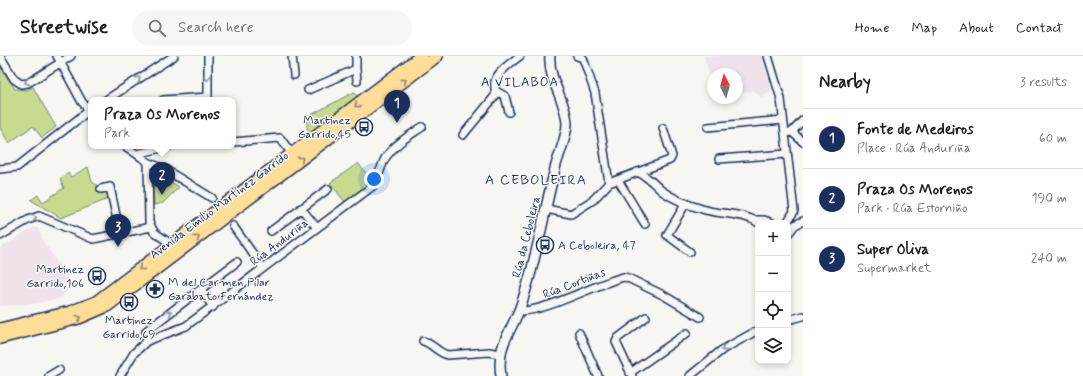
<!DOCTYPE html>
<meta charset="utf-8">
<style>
body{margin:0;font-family:Mynerve,sans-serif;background:#f6f6f6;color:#202124}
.controls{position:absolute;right:12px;bottom:12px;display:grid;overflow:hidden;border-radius:8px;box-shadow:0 2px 6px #0003}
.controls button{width:36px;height:36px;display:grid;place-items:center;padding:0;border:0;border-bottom:1px solid #e0e0e0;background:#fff;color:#202124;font:20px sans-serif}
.compass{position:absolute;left:707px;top:12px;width:36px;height:36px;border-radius:50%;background:#fff;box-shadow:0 2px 6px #0003;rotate:355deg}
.you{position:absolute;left:374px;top:123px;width:14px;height:14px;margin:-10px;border:3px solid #fff;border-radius:50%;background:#1a73e8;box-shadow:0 0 0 6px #1a73e833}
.badge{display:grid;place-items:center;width:26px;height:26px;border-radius:50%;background:#1b2f5e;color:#fff;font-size:13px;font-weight:700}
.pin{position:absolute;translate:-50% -33px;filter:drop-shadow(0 1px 2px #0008)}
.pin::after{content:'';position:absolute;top:21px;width:14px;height:12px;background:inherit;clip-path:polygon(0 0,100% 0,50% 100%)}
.popup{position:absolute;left:88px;top:41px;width:148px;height:52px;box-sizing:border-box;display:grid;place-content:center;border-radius:8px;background:#fff;filter:drop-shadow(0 1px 3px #0005);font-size:13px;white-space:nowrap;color:#757577}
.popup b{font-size:15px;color:#202124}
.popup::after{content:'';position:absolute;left:50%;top:100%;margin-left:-8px;border:8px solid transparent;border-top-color:#fff}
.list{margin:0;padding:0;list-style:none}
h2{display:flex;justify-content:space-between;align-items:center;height:52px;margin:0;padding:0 16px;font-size:17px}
h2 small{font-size:13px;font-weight:400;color:#757577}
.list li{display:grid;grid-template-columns:26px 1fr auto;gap:12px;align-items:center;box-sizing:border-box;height:60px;padding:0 16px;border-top:1px solid #e0e0e0}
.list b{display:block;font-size:15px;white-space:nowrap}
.list p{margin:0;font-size:13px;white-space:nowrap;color:#757577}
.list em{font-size:13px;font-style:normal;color:#757577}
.icon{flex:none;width:22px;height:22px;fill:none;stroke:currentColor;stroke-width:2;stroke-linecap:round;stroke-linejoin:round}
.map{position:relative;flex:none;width:803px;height:320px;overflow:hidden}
header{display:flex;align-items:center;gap:24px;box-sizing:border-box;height:56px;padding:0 20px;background:#fff;border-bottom:1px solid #e0e0e0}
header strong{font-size:19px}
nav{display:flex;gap:22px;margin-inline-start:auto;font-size:14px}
.search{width:280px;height:36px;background:#f6f6f6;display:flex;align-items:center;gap:10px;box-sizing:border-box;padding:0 14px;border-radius:22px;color:#757577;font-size:15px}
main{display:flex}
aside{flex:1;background:#fff}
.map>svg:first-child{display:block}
.built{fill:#eee2eb}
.green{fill:#c8da8e;stroke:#728476}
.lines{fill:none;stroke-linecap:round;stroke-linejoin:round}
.minor-tunnel{stroke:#caced4;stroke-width:7;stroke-dasharray:7 3.5;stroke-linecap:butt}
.minor-casing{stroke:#1b2f5e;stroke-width:10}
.tertiary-casing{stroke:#1b2f5e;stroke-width:12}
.primary-casing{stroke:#1b2f5e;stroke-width:14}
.minor{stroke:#f6f6f2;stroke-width:7}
.tertiary{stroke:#f6f6f2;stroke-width:9}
.primary{stroke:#fedd96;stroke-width:11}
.oneway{stroke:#8892a8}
.oneway2{stroke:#8c867a}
.labels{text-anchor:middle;stroke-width:3;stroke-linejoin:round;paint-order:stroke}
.poi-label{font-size:12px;fill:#1b2f5e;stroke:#f6f6f2;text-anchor:end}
.street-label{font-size:12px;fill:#1b2f5e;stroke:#f6f6f2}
.neighbourhood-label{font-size:13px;letter-spacing:1px;fill:#1b2f5e;stroke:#f6f6f2}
.quarter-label{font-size:14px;letter-spacing:1px;fill:#1b2f5e;stroke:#f6f6f2}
</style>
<header>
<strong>Streetwise</strong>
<div class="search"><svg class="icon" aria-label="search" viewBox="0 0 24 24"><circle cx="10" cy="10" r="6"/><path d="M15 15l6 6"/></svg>Search here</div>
<nav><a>Home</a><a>Map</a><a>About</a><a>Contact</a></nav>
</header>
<main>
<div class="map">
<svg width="803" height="320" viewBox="0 0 803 320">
<rect width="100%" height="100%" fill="#f6f6f2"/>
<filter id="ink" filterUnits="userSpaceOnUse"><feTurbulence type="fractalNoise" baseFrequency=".025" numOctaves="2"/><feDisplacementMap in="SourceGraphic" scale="8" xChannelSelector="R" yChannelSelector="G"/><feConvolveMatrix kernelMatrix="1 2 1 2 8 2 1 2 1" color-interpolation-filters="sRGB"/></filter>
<g filter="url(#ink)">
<path class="built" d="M704,0H761L772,34L761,41L754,35L737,36V18H713V30Z
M34,171L39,173L44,187L62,213L68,234L63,239V242L37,247L0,250V192Z"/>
<path class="green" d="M0,10L15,33L26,34L33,31L56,71L42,82L33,70L9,87L0,72Z
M354,36L358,41L329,65L327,64L310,77L307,72V61Z
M358,107L372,125L345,146L330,127Z
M88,111L92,126L98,130L100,135L107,136L108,143L61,162L31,144L38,139L43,146L64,132L60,123L68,117L71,121Z
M160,119L179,131L163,147L154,149L153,126L156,120Z"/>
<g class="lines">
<path class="minor-tunnel" d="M212,142L233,170"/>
<defs>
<path id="minor" d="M0,0L14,23L21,28L28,27L71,0
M57,0L82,46L91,56
M208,0V44
M292,0L294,19
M577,0L583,2L595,37L609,127
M768,0L781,43L794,155L787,167
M356,13L357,25
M308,34L356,13V0
M496,35L505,40L509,56
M106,44L174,0
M163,44L208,41
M708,71L783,64
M792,76L803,64
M785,77L792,76L803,86
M463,79L495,40C496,35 494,30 495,25C498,15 512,6 520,0
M233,86L280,82L292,98
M125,90L148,106L166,114L212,142
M137,98L169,90
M719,103L787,98
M148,106L149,166L154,176L174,190
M0,113L17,111L91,53
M637,116C648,120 654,128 662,135C674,143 688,149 702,153C720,159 742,156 759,167
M618,124L645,168
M101,133L110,131L120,178
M686,147L667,179L690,196
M301,152L317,172
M546,153L571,158L593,144L609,127L670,104L672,100L663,72
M755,164H764L772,167
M233,170L263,212
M271,175L328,133
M788,178L795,169L803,165
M0,180L28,164L39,160L93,183L151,171
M201,233L237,206
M519,254C536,260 600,226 624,221L628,222L663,239L700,261
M788,264L803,260
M579,277L598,320
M147,285L146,275L201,233L213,251
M423,285C433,288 438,297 448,299L489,296L500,298
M630,317L687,277
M49,320L59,314
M120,320L134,297L147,285L186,270L373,130C380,121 380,110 386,101C395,88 409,80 422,71
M632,320L616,286L618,282L646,261
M690,320L722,294L758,274"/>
<path id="tertiary" d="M501,320C496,288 512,276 521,249C536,206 543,161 554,117C557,101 567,83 567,67C566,44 548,25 550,0"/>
<path id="primary" d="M0,273L70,256L96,246L421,0
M0,282L79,262L107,250L437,0"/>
</defs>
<use href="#minor" class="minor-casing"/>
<use href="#tertiary" class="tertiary-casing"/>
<use href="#primary" class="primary-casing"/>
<use href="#minor" class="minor"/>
<use href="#tertiary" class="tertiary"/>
<use href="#primary" class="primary"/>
</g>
<defs><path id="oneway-chevron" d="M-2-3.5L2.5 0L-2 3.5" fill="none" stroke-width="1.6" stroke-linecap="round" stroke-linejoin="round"/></defs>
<g class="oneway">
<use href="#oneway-chevron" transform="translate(207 22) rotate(88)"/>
<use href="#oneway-chevron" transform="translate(138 23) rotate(-33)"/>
<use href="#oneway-chevron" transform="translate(27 26) rotate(161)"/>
<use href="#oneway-chevron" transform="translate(34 162) rotate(-15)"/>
<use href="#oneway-chevron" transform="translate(169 257) rotate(-37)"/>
<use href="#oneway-chevron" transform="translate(724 293) rotate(146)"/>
</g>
<g class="oneway2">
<use href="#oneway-chevron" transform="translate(404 25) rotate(-37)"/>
<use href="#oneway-chevron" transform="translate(357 49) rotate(143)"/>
<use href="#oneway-chevron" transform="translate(301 103) rotate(-37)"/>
<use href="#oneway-chevron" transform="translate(197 182) rotate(-37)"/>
<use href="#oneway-chevron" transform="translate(141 212) rotate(142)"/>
<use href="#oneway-chevron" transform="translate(79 262) rotate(-17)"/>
</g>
</g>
<defs>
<symbol id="bus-ring" viewBox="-11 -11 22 22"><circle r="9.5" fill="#f6f6f2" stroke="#1b2f5e" stroke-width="1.5"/><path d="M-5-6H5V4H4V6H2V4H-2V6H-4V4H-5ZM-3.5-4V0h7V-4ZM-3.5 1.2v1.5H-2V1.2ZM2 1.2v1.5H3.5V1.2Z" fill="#1b2f5e"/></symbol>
<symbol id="pharmacy-ring" viewBox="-11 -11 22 22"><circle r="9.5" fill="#f6f6f2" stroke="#1b2f5e" stroke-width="1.5"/><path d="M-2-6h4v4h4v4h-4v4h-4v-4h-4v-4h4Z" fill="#1b2f5e"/></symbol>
</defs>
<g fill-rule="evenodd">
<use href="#bus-ring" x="354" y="61" width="20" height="20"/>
<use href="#bus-ring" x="535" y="179" width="20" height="20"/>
<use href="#bus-ring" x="87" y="210" width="20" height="20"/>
<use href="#pharmacy-ring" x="145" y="223" width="20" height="20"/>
<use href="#bus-ring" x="119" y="236" width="20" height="20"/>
</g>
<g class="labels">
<g class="poi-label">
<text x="351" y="68">Martinez<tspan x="351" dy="14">Garrido,45</tspan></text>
<text x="558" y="193" text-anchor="start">A Ceboleira, 47</text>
<text x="84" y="217">Martinez<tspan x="84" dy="14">Garrido,106</tspan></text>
<text x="168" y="230" text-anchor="start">M del Carmen Pilar<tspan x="168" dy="14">Garabato Fernández</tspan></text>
<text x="129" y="268" text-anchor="middle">Martinez<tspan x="129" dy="14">Garrido,69</tspan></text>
</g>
<g class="street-label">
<text transform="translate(219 149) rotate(-37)" y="4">Avenida Emilio Martínez Garrido</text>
<text transform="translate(526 181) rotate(-76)" y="4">Rúa da Ceboleira</text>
<text transform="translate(279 186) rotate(-37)" y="4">Rúa Anduriña</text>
<text transform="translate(574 227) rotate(-21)" y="4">Rúa Cortiñas</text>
</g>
<g class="neighbourhood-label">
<text x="520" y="30">A VILABOA</text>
</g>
<g class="quarter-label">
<text x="536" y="128">A CEBOLEIRA</text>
</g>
</g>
</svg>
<div class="controls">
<button>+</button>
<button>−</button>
<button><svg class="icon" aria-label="locate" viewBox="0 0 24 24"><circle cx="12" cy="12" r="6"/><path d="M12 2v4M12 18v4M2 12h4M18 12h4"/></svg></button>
<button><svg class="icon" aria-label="layers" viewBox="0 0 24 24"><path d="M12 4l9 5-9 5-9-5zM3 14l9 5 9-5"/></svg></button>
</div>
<svg class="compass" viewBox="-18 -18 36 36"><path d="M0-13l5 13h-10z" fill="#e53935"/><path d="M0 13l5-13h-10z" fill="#757577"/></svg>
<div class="you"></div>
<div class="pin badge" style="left:397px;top:67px">1</div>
<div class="pin badge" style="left:162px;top:139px">2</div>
<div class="popup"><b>Praza Os Morenos</b>Park</div>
<div class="pin badge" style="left:118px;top:191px">3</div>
</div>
<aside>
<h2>Nearby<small>3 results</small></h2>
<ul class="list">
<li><span class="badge">1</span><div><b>Fonte de Medeiros</b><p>Place · Rúa Anduriña</p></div><em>60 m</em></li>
<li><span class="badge">2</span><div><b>Praza Os Morenos</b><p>Park · Rúa Estorniño</p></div><em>190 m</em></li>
<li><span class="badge">3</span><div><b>Super Oliva</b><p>Supermarket</p></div><em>240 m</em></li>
</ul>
</aside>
</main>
